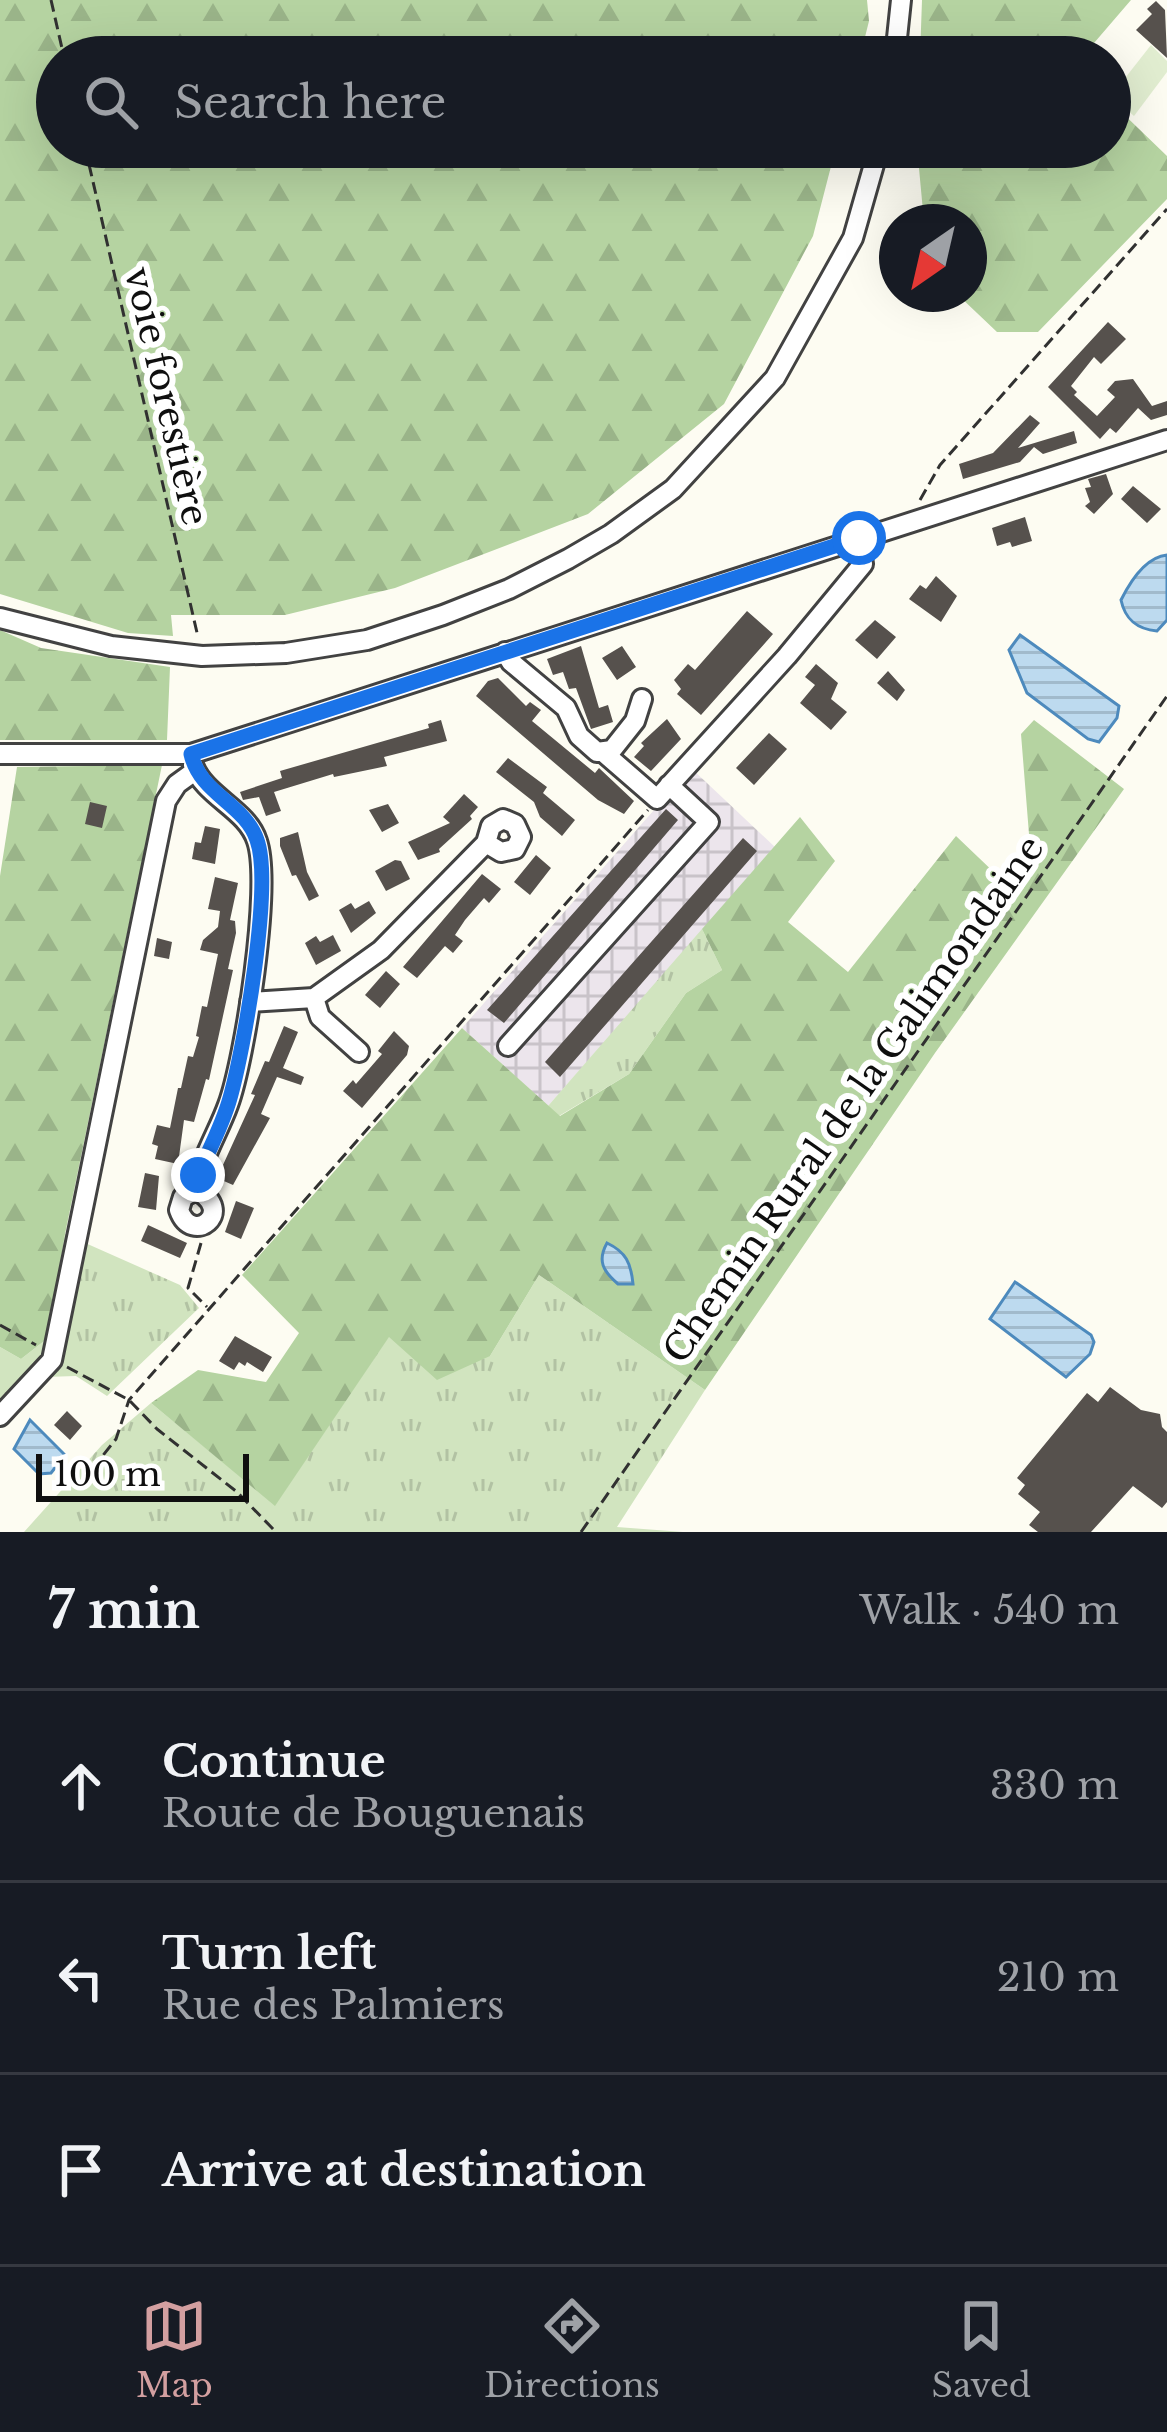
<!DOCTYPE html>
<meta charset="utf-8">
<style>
body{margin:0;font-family:"Libre Baskerville",serif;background:#242831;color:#f1f3f6}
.compass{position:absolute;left:879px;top:204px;width:108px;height:108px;border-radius:50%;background:#171b24;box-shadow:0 12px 48px #0002;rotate:214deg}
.scale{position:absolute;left:36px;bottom:30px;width:213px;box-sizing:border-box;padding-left:12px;border:6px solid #0f0f0f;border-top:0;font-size:33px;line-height:42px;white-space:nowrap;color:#0f0f0f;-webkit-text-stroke:9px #fff;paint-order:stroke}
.stop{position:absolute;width:36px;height:36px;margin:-27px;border:9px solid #1a73e8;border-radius:50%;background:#fff}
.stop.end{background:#1a73e8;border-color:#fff;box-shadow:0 3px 12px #0008}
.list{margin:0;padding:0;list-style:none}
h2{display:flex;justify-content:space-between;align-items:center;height:156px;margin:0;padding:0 48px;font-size:51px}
h2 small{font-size:39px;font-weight:400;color:#9ea1a6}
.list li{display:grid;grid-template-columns:78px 1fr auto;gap:36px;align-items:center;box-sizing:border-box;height:192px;padding:0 48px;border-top:3px solid #363941}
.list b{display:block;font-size:45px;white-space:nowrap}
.list p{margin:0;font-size:39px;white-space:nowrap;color:#9ea1a6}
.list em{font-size:39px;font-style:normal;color:#9ea1a6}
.icon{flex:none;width:66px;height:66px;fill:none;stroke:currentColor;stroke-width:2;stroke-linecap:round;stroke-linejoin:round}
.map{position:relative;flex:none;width:1167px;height:1532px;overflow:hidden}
.search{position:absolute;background:#171b24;box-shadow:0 12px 48px #0002;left:36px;right:36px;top:36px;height:132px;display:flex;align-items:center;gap:30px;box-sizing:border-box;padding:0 42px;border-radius:66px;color:#9ea1a6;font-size:45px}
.sheet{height:732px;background:#171b24}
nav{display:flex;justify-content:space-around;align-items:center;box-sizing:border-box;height:168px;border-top:3px solid #363941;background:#171b24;font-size:33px;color:#9ea1a6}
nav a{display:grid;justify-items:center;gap:6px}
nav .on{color:#d39fa0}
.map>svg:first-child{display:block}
.industrial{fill:url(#industrial-grid)}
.grass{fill:url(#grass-tufts)}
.forest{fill:url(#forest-firs)}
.pitch{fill:#e1edd0}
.water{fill:url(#water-rules);stroke:#4d8abd;stroke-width:3}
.building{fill:#56514d}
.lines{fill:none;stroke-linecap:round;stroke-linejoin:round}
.minor-casing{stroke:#424242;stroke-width:24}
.path{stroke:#313131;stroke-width:3;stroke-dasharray:12 6;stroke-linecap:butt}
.minor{stroke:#fff;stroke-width:18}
.route{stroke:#1a73e8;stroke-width:15}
.labels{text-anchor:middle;stroke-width:12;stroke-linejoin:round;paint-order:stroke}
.street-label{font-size:36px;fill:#0f0f0f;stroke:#fff}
</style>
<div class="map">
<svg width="1167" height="1532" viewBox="0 0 1167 1532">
<defs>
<pattern id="industrial-grid" width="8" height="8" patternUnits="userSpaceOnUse" patternTransform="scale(3)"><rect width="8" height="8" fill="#ece5ec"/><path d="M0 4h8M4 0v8" fill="none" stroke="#c9c3c9"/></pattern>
<pattern id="grass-tufts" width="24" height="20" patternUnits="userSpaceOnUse" patternTransform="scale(3)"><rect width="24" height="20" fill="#d1e4bf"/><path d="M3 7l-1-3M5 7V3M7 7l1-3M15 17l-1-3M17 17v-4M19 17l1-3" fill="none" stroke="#b2c2a3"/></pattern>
<pattern id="forest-firs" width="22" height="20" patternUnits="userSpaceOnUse" patternTransform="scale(3)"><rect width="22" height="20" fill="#b5d3a1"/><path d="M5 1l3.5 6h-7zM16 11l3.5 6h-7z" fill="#9ab489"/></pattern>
<pattern id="water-rules" width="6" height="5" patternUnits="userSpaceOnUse" patternTransform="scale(3)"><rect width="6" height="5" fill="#bddaef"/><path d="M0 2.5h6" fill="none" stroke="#a1bacc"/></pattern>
</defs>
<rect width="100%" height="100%" fill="#fdfcf2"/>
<path class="industrial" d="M691,768L776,848L548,1106L462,1028Z"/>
<path class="grass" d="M702,929L722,970L686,993L629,1074L559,1116L548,1106Z
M65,1234L180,1285L199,1308L107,1396L76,1376L45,1377L0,1427V1347L21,1359L48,1338Z
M539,1275L705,1390L617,1527L683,1532H24L102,1445L151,1403L275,1505L389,1336L490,1356Z"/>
<path class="forest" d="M0,0H867L869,21L860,57H57V147H836L813,236L724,404L588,514L395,588L285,615H171L173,636L128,633L0,594Z
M922,0H1131L1082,57H920Z
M1110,101L1167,156V199L1038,332H997L957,294H969V222H924L917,147H1110Z
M0,630L41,648L170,667L167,740H0Z
M1034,720L1124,789L935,1053L705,1390L539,1275L490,1356L437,1380L389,1337L275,1506L151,1403L198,1370L266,1382L299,1333L242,1275L462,1028L560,1116L629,1074L686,993L722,970L702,929L800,817L835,861L788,922L848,972L956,836L1000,878L1029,834L1021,734Z
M162,765L65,1234L48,1338L21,1359L0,1347V876L17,767Z"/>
<path class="pitch" d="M1151,45L1167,61V72L1134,116L1111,96Z"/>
<path class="water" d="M1167,555V620L1157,631C1136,629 1125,619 1121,600C1130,582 1146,557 1167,555Z
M1020,635L1119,706L1117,718L1099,742L1088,739L1027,693L1009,650Z
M607,1243C626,1252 631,1263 633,1284H618C603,1271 597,1261 607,1243Z
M1015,1282L1091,1335L1094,1342L1090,1354L1066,1377L990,1319Z
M30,1420L65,1455L51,1473L39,1474L14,1449Z"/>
<path class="building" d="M1156,1L1165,10L1167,58L1136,30L1152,14L1147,9Z
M1108,322L1126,339L1101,364L1094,357L1071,386L1077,392L1074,395L1097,416L1115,397L1107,390L1115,381L1133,379L1152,406L1167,401V415L1151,420L1138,408L1116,433L1110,428L1100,439L1048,387Z
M1030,415L1040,423L1018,448L1074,431L1077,443L1043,454L1034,447L1020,462L963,479L959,464L993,453Z
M1106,474L1113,494L1094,514L1085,506L1090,502L1085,488L1091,487L1088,479Z
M1133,486L1161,509L1147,523L1121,499Z
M1025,517L1032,541L1012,547L1010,542L997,546L992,528Z
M936,576L957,596L941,622L909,599L920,585L926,589Z
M747,611L773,634L701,715L677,694L681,689L674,680L688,664L695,670Z
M875,620L896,637L877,659L855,640Z
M581,646L599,708L608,705L613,722L591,729L576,688L569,689L563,672L553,675L547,659Z
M622,646L636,667L617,680L602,658Z
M816,664L838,683L831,699L847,712L831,730L800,703L815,685L805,677Z
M888,671L905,690L897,701L877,683Z
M498,678L526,706L530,702L541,710L532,721L595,773L599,768L634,801L624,814L598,800L476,696L488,681Z
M667,719L681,739L651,771L634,757L644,746L641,743Z
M441,720L447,741L384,757L387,766L334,777L333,774L274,792L281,811L266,816L259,797L243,800L240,792L282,778L280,771L429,728L428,724Z
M769,733L787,749L754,785L736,768Z
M508,758L547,787L543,793L575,820L562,836L540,817L534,802L496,772Z
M464,794L478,807L470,816L472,819L439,849L440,852L418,860L408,842L450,823L443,817Z
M90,802L107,806L102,828L85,824Z
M388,804L399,823L382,832L369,810Z
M666,809L678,820L504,1023L487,1010Z
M205,826L220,829L215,864L192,859L195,842L201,843Z
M298,832L307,872L319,896L309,901L296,875L292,876L280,846V838Z
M743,838L757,851L560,1077L545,1062Z
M536,855L551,868L530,895L514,882Z
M395,860L401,861L410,879L386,891L375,871Z
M482,874L501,889L489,903L484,898L465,920L455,935L463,941L453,953L445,946L417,978L403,967Z
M215,877L238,883L230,920L235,921L236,933L228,969L233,970L209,1080L206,1079L194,1122L184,1120L178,1164L155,1159L158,1146L152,1144L157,1125L170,1128L178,1088H181L188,1056L193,1057L199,1037L196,1036L202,1006L207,1007L218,954L200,950L203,940L218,927L220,911L208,909Z
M369,901L376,913L351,933L339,910L351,903L355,909Z
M333,935L341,951L316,965L305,943L316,936L320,942Z
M157,938L172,942L169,959L154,956Z
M386,971L400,984L380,1008L365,995Z
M284,1026L298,1032L283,1068L304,1077L301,1085L277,1077L261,1114L270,1118L233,1185L217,1178L255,1095L251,1094L265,1061L269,1062Z
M394,1031L409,1046L407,1055L362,1108L343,1091L353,1080L356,1084L382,1054L378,1051Z
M145,1173L159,1176L156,1210L138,1207Z
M236,1201L254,1208L241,1239L225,1232Z
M148,1225L187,1243L180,1258L141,1241Z
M235,1336L272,1357L263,1372L247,1362L245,1366L239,1362L234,1370L219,1361Z
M1110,1387L1141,1410L1160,1414L1162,1427L1167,1432V1502L1162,1508L1133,1486L1091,1532H1038L1029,1525L1040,1512L1018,1494L1025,1485L1017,1478L1087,1393L1098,1402Z
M67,1411L82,1426L70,1440L54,1425Z"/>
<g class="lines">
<defs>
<path id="minor" d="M895,57L901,0
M0,618L111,646L202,656L286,653L367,640L443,615L509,589L568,559L611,534L673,489L775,378L853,238L879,147
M505,652L511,662L566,708L579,736L597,752L612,750L635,721L642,699
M604,753L657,799L787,656L863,564L859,538
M0,754H191L1167,440
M193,765C205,797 247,809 257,841C272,885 245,1059 228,1105C218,1133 200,1160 196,1190L183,1197L179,1210C192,1247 237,1211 196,1190
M314,998L320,1017L359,1052
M250,1002L314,998L381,950L486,843L491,826L503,819L515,824L521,837L515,849L501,852L486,843
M508,1046L709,822L669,785
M0,1416L52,1360L166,801L177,784L195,771"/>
</defs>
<use href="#minor" class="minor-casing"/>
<path class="path" d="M51,0L64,57
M85,147L198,637
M920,500L940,465L1167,209
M201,1243L188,1288L207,1307
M0,1325L36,1345
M67,1367L129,1400L157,1429L237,1492L276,1532
M81,1483L116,1439L129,1400L648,810
M581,1532L1167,696"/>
<use href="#minor" class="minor"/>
</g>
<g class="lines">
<path class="route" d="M198,1175C209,1150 223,1124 230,1098C244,1049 273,885 257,840C245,804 200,794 191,754L859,538"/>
</g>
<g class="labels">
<g class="street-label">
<text transform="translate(167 396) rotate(77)" y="13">voie forestière</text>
<text transform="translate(853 1099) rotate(-55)" y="13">Chemin Rural de la Galimondaine</text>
</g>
</g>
</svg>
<svg class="compass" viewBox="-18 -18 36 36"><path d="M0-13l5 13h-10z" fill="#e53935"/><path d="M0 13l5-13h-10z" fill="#9ea1a6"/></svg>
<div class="scale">100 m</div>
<div class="stop" style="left:859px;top:538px"></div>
<div class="stop end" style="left:198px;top:1175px"></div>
<div class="search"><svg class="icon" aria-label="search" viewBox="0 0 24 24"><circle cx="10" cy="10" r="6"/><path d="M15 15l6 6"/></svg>Search here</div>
</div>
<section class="sheet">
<h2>7 min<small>Walk · 540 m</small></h2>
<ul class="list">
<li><svg class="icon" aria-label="ahead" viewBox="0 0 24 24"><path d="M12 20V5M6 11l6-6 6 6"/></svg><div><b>Continue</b><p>Route de Bouguenais</p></div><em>330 m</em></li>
<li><svg class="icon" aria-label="left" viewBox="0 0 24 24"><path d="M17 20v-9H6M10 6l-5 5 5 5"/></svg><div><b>Turn left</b><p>Rue des Palmiers</p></div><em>210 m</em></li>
<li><svg class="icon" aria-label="arrive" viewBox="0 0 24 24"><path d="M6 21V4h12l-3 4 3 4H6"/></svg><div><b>Arrive at destination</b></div></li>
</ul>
</section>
<nav>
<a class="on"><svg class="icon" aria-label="map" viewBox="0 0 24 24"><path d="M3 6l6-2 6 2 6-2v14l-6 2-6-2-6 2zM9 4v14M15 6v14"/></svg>Map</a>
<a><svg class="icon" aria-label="directions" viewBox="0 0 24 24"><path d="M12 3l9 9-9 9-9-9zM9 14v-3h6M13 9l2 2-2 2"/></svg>Directions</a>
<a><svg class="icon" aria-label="saved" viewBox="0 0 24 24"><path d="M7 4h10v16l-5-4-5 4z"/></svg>Saved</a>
</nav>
